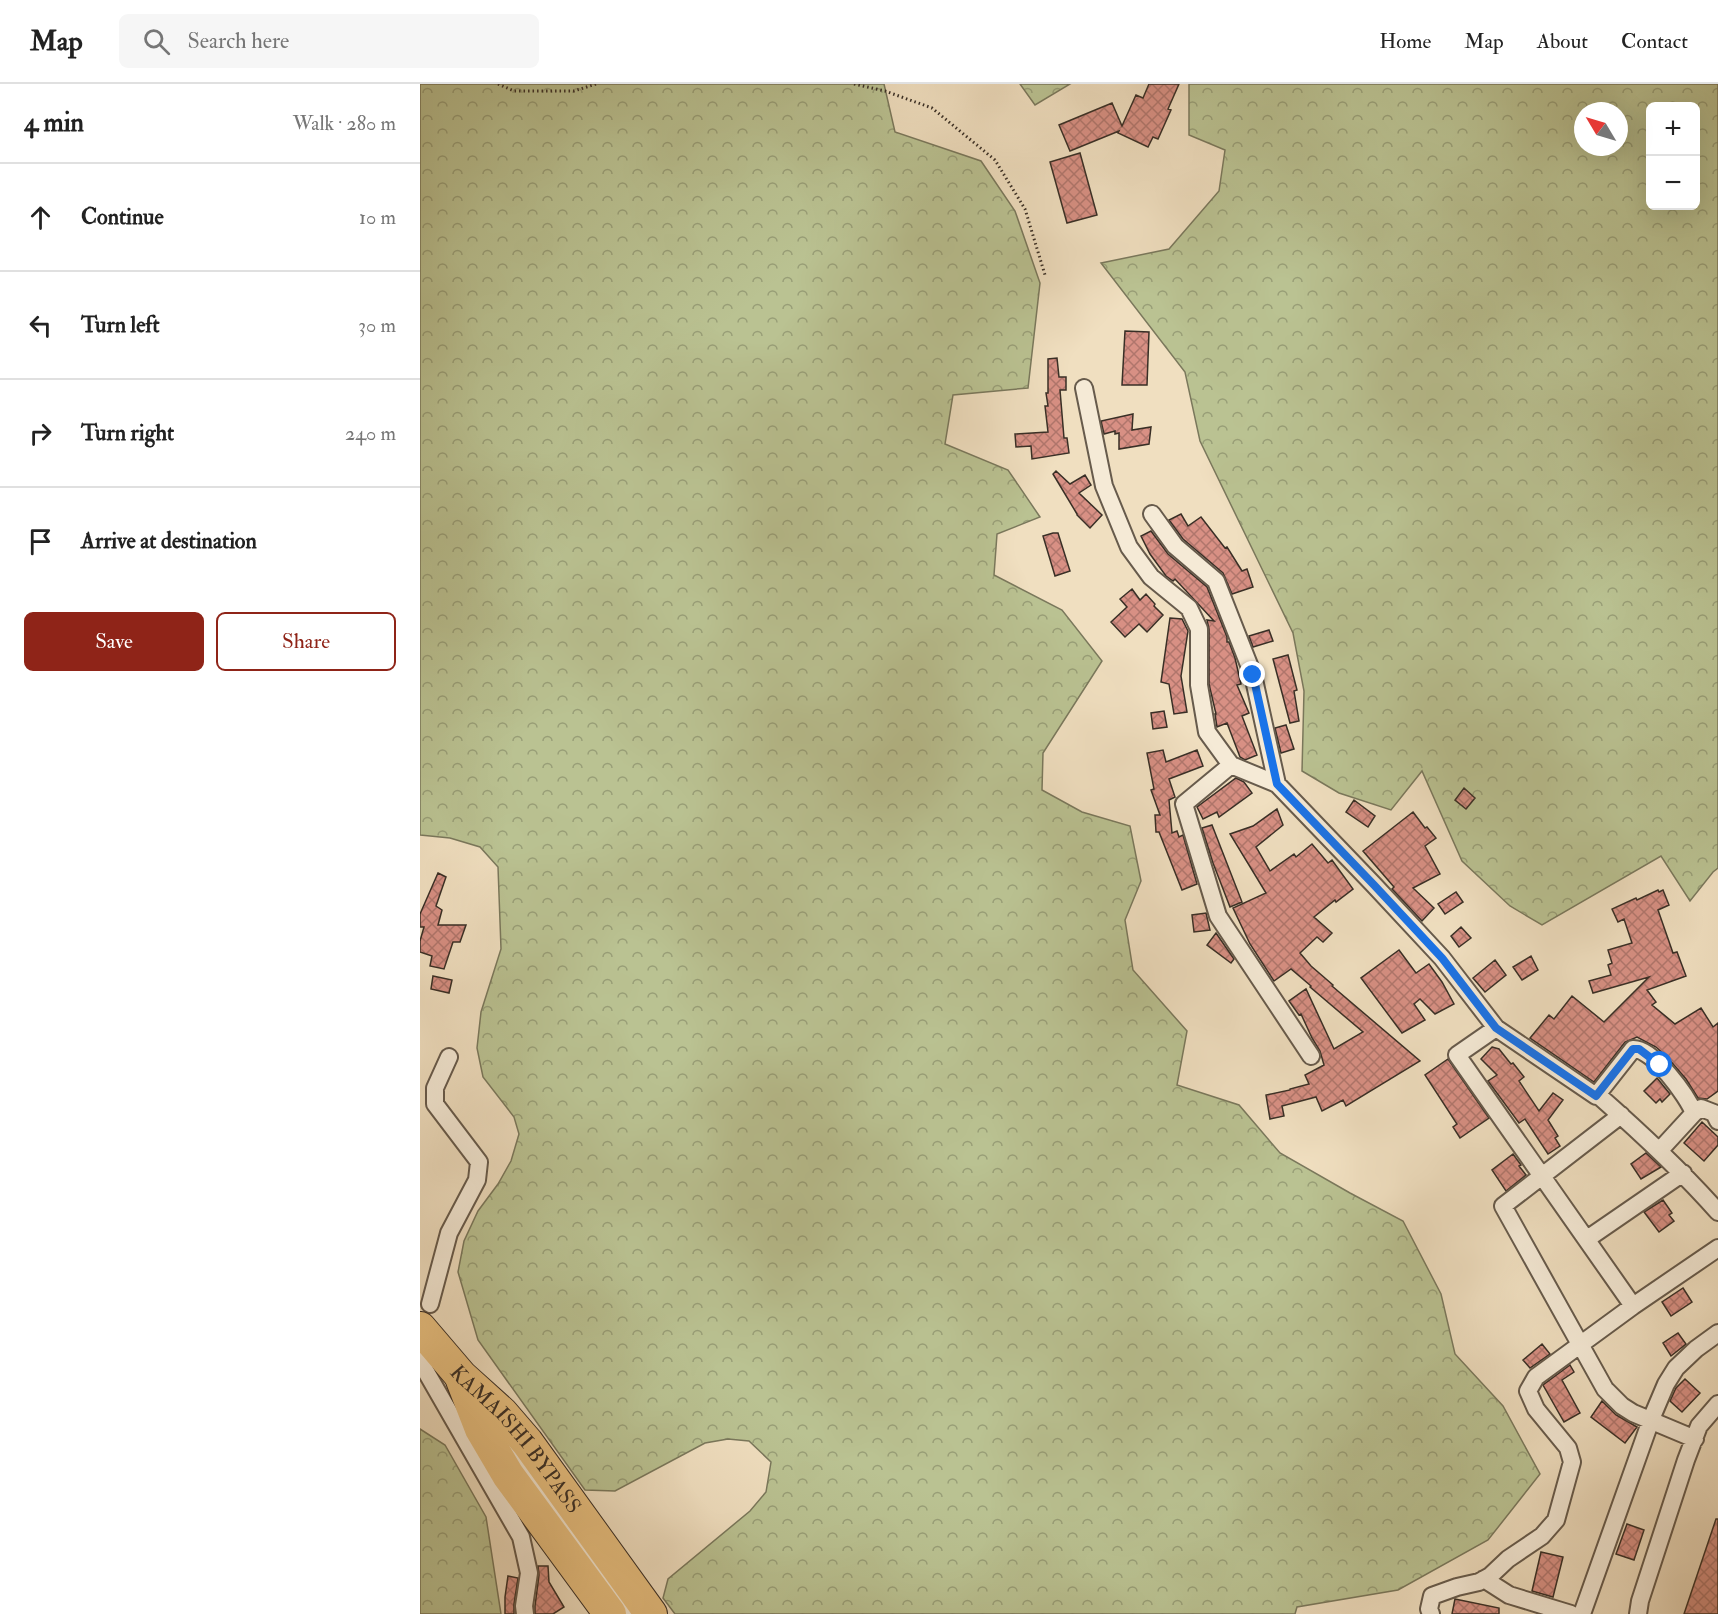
<!DOCTYPE html>
<meta charset="utf-8">
<style>
body{margin:0;font-family:"IM FELL Double Pica",serif;background:#f6f6f6;color:#222}
.controls{position:absolute;right:18px;top:18px;display:grid;overflow:hidden;border-radius:9px;box-shadow:0 6px 24px #0002}
.controls button{width:54px;height:54px;display:grid;place-items:center;padding:0;border:0;border-bottom:2px solid #e0e0e0;background:#fff;color:#222;font:30px sans-serif}
.compass{position:absolute;left:1154px;top:18px;width:54px;height:54px;border-radius:50%;background:#fff;box-shadow:0 6px 24px #0002;rotate:308deg}
.stop{position:absolute;width:18px;height:18px;margin:-14px;border:4px solid #1a73e8;border-radius:50%;background:#fff}
.stop.end{background:#1a73e8;border-color:#fff;box-shadow:0 2px 6px #0008}
.list{margin:0;padding:0;list-style:none}
h2{display:flex;justify-content:space-between;align-items:center;height:78px;margin:0;padding:0 24px;font-size:26px}
h2 small{font-size:20px;font-weight:400;color:#767676}
.list li{display:grid;grid-template-columns:39px 1fr auto;gap:18px;align-items:center;box-sizing:border-box;height:108px;padding:0 24px;border-top:2px solid #e0e0e0}
.list b{display:block;font-size:22px;white-space:nowrap}
.list em{font-size:20px;font-style:normal;color:#767676}
.actions{display:flex;gap:12px;padding:18px 24px}
.actions a{flex:1;padding:14px 0;border:2px solid #8f2418;border-radius:9px;text-align:center;font-size:21px;color:#8f2418}
.actions .main{background:#8f2418;color:#fff}
.icon{flex:none;width:33px;height:33px;fill:none;stroke:currentColor;stroke-width:2;stroke-linecap:round;stroke-linejoin:round}
.map{position:relative;flex:none;width:1298px;height:1530px;overflow:hidden}
header{display:flex;align-items:center;gap:36px;box-sizing:border-box;height:84px;padding:0 30px;background:#fff;border-bottom:2px solid #e0e0e0}
header strong{font-size:28px}
nav{display:flex;gap:33px;margin-inline-start:auto;font-size:21px}
.search{width:420px;height:54px;background:#f6f6f6;display:flex;align-items:center;gap:15px;box-sizing:border-box;padding:0 21px;border-radius:9px;color:#767676;font-size:22px}
main{display:flex}
aside{flex:1;background:#fff}
.map>svg:first-child{display:block}
.forest{fill:url(#forest-crowns);stroke:#7a785c;stroke-width:1.5;fill-rule:evenodd}
.building{fill:url(#building-cross-hatch);stroke:#392f26;stroke-width:1.5}
.lines{fill:none;stroke-linecap:round;stroke-linejoin:round}
.street-casing{stroke:#675b4c;stroke-width:20}
.secondary-casing{stroke:#392f26;stroke-width:27}
.highway-casing{stroke:#392f26;stroke-width:34}
.path{stroke:#392f26;stroke-width:3;stroke-dasharray:1.5 3;stroke-linecap:butt}
.street{stroke:#f5ead6;stroke-width:16}
.secondary{stroke:#f5ead6;stroke-width:24}
.highway{stroke:#e8c080;stroke-width:32}
.route{stroke:#1a73e8;stroke-width:8}
.labels{text-anchor:middle;stroke-width:6;stroke-linejoin:round;paint-order:stroke}
.street-label{font-size:21px;fill:#392f26;stroke:#f5ead6}
</style>
<header>
<strong>Map</strong>
<div class="search"><svg class="icon" aria-label="search" viewBox="0 0 24 24"><circle cx="10" cy="10" r="6"/><path d="M15 15l6 6"/></svg>Search here</div>
<nav><a>Home</a><a>Map</a><a>About</a><a>Contact</a></nav>
</header>
<main>
<aside>
<h2>4 min<small>Walk · 280 m</small></h2>
<ul class="list">
<li><svg class="icon" aria-label="ahead" viewBox="0 0 24 24"><path d="M12 20V5M6 11l6-6 6 6"/></svg><div><b>Continue</b></div><em>10 m</em></li>
<li><svg class="icon" aria-label="left" viewBox="0 0 24 24"><path d="M17 20v-9H6M10 6l-5 5 5 5"/></svg><div><b>Turn left</b></div><em>30 m</em></li>
<li><svg class="icon" aria-label="right" viewBox="0 0 24 24"><path d="M7 20v-9h11M14 6l5 5-5 5"/></svg><div><b>Turn right</b></div><em>240 m</em></li>
<li><svg class="icon" aria-label="arrive" viewBox="0 0 24 24"><path d="M6 21V4h12l-3 4 3 4H6"/></svg><div><b>Arrive at destination</b></div></li>
</ul>
<div class="actions"><a class="main">Save</a><a>Share</a></div>
</aside>
<div class="map">
<svg width="1298" height="1530" viewBox="0 0 1298 1530">
<defs>
<pattern id="forest-crowns" width="20" height="18" patternUnits="userSpaceOnUse" patternTransform="scale(1.5)"><rect width="20" height="18" fill="#bac292"/><path d="M2 6a3 3 0 1 1 6 0M12 15a3 3 0 1 1 6 0" fill="none" stroke="#989e77"/></pattern>
<pattern id="building-cross-hatch" width="8" height="8" patternUnits="userSpaceOnUse" patternTransform="scale(1.5)"><rect width="8" height="8" fill="#d89084"/><path d="M0 0l8 8M0 8l8-8" fill="none" stroke="#b0766c"/></pattern>
</defs>
<rect width="100%" height="100%" fill="#f0dfc0"/>
<filter id="stains"><feTurbulence type="fractalNoise" baseFrequency=".00333" numOctaves="4"/><feColorMatrix values="0 0 0 0 .2 0 0 0 0 .09 0 0 0 0 .02 0 0 0 .5 -.17"/></filter>
<radialGradient id="worn" r=".72"><stop offset=".6" stop-color="#630" stop-opacity="0"/><stop offset="1" stop-color="#630" stop-opacity=".3"/></radialGradient>
<path class="forest" d="M0,0H464L475,48L561,77L595,127L620,199L608,304L533,311L525,360L588,386L620,433L577,450L574,491L642,526L682,577L623,669L622,706L662,728L710,742L721,797L705,836L713,886L767,947L757,1001L819,1021L860,1069L930,1109L983,1137L1021,1210L1035,1270L1083,1322L1120,1390L1068,1456L978,1506L877,1523L875,1530H255L243,1514L248,1495L330,1427L346,1408L351,1378L329,1357L308,1355L285,1359L195,1407L165,1406L58,1256L38,1188L44,1157L58,1127L78,1100L91,1077L99,1050L94,1033L63,993L57,964L61,928L81,865L78,783L60,763L30,754L0,751Z
M600,0H650L615,21Z
M769,0H1298V784L1293,788L1270,817L1241,772L1122,841L1090,822L1042,777L1002,687L971,726L919,709L882,687L884,607L873,549L780,357L765,288L681,179L749,165L799,107L805,66L769,51ZM1230,22H1276V122H1230ZM1163,27H1199V63H1163Z
M0,1345L25,1361L66,1433L81,1530H0Z"/>
<path class="building" d="M729,0H759L748,25L751,26L738,55L733,53L728,63L698,49L699,47L650,67L639,41L692,19L702,42L716,11L723,14Z
M660,69L677,131L647,139L630,78Z
M705,247L729,248L727,301H702Z
M637,274L639,293H646V306H640L644,354H647L649,369L612,375L611,362L596,363L595,350L628,348L625,322H628L626,309H628V275Z
M713,330L712,346L731,343L729,360L699,365V349L695,350V347L684,350L681,337Z
M636,387L650,400L665,391L671,401L659,409L682,431L670,444L657,431V430L633,390Z
M761,430L768,442L781,433L805,464L807,463L822,487L827,485L833,503L812,510L803,489L763,455L749,436Z
M731,447L748,470L787,503L807,553V558H809L815,574L821,600L817,601L829,629L822,632L837,671L825,676L820,673L807,639L797,643L795,630H796L789,600V545L787,536L794,537L755,495L753,497L746,492L730,470L721,452Z
M633,449H638L650,487L635,492L623,452Z
M712,505L720,516L726,510L735,520L734,522L743,531L727,548L719,540L705,553L691,538L707,523L700,515Z
M750,534L762,535L768,547L761,592L767,628L754,630L749,600L741,598Z
M849,546L853,557L833,563L829,552Z
M868,571L877,606L874,607L879,637L870,639L853,575Z
M744,627L747,643L733,645L731,629Z
M866,641L874,665L861,669L855,644Z
M743,666L746,678L777,666L783,682L749,695L755,713L749,716L752,749L757,747L759,753L763,751L777,800L762,806L739,748H736L735,731H740L731,706L734,705L727,669Z
M816,694L824,698L832,709L799,733L797,728L783,735L777,723Z
M1044,704L1055,714L1046,725L1035,716Z
M934,716L955,732L948,743L926,728Z
M857,725L863,741L836,763L850,787L874,770L876,773L892,760L908,779L912,776L933,805L916,818L915,816L894,833L912,849L903,858L897,853L880,869L891,882L913,901L912,902L1000,977L926,1022L923,1016L902,1027L896,1013L862,1022L864,1032L850,1035L846,1011L870,1006V1005L889,1000L885,991L904,981L900,967L892,954L881,930L879,931L869,917L886,905L914,965L943,948L890,903L891,902L871,885L854,897L830,860L813,824L846,809L810,750L833,742Z
M993,728L1005,744L1007,743L1016,754L1005,762L1020,790L993,804L1014,824L1002,837L972,805L974,803L943,767Z
M792,741L822,818L810,823L793,779L782,744Z
M18,789L26,793L16,822L22,826L18,841H46L40,858H33L24,885L10,882L12,872L0,868V857L4,843H0V830Z
M1238,806L1239,808L1243,806L1249,821L1238,826L1253,869L1257,868L1266,892L1227,906L1236,918L1232,921L1255,940L1281,924L1293,943L1298,939V1007L1287,1015L1278,1014L1266,995L1247,973L1236,963L1217,953L1205,958L1174,998L1110,954L1129,931L1134,935L1152,912L1184,938L1229,893L1173,909L1169,897L1191,891L1188,881L1192,879L1188,866L1212,859L1204,835L1198,838L1192,825L1216,814L1217,816Z
M1036,808L1043,818L1025,830L1018,820Z
M786,829L790,846L774,848L772,831Z
M1041,843L1051,854L1039,863L1031,852Z
M796,849L814,875L811,879L787,861Z
M979,866L996,889L1009,880L1022,898L1034,920L1015,930L1000,915L994,920L1005,936L982,949L941,894Z
M1111,872L1118,886L1102,896L1093,883Z
M1075,876L1086,891L1065,908L1053,894Z
M13,892L32,896L29,909L11,905Z
M1072,963L1079,965L1091,980L1093,979L1104,993L1099,997L1119,1027L1133,1009L1143,1016L1128,1036L1138,1052L1135,1054L1140,1062L1128,1070L1105,1035L1099,1039L1068,997L1077,991L1061,975Z
M1028,975L1069,1034L1040,1054L1033,1043L1037,1040L1005,991Z
M1237,994L1250,1010L1242,1018L1240,1015L1236,1019L1224,1007Z
M1282,1038L1298,1053V1061L1284,1077L1264,1059Z
M1226,1069L1241,1083L1221,1095L1211,1080Z
M1093,1070L1101,1081L1099,1082L1106,1091L1086,1107L1072,1086Z
M1243,1116L1252,1129L1249,1131L1254,1137L1239,1148L1224,1128Z
M1263,1204L1272,1218L1251,1232L1242,1218Z
M1258,1249L1266,1260L1251,1272L1243,1259Z
M1122,1260L1130,1270L1110,1284L1103,1276Z
M1150,1281L1154,1288L1142,1296L1160,1329L1144,1338L1123,1301Z
M1265,1295L1280,1309L1262,1328L1250,1317L1256,1304Z
M1182,1317L1196,1331L1217,1343L1205,1359L1171,1333Z
M1296,1435H1298V1530H1264Z
M1207,1440L1224,1446L1214,1476L1196,1470Z
M1121,1468L1143,1473L1133,1513L1112,1507Z
M118,1482H128L129,1498L144,1523L133,1530H115V1522L119,1491Z
M88,1492L98,1494L94,1520V1530H85V1513Z
M1035,1515L1079,1524V1530H1032Z"/>
<g class="lines">
<defs>
<path id="street" d="M664,304L684,402L709,463L731,493L769,524L779,545V601L787,648L811,681
M732,430L755,462L796,497L833,591L857,700
M1076,944L1037,971L1213,1222
M891,972L798,832L764,720L811,681L857,700L954,801L1022,874L1076,944L1176,1012H1179C1221,1049 1261,1086 1298,1128
M1176,1012L1213,965C1233,964 1267,1012 1274,1029
M1201,1031L1083,1122L1185,1305L1202,1322L1213,1329L1275,1355
M1240,1066L1274,1029L1281,1024L1294,1029L1298,1037
M1167,1155L1263,1089
M10,1220L29,1149L57,1096L59,1078L15,1020V1004L29,973
M5,1253L1,1274L5,1286L101,1453L109,1489L104,1522L105,1530
M1064,1495L1089,1511L1151,1530
M1011,1530L1009,1525L1012,1512L1037,1503L1059,1498L1070,1492L1088,1475L1122,1452L1136,1436L1152,1378L1148,1364L1116,1325L1108,1307L1116,1293L1213,1222L1298,1164
M1162,1530L1232,1333L1246,1300L1256,1284L1276,1265L1298,1249
M1218,1530L1220,1517L1266,1376L1279,1342L1298,1320"/>
<path id="secondary" d="M73,1339L209,1530"/>
<g id="highway">
<path id="s1" d="M0,1244L41,1292L82,1329L107,1358L231,1530"/>
<path d="M42,1296L61,1345L88,1391L190,1530"/>
</g>
</defs>
<use href="#street" class="street-casing"/>
<use href="#secondary" class="secondary-casing"/>
<use href="#highway" class="highway-casing"/>
<path class="path" d="M78,0L94,7H154L176,0
M434,0L465,7L512,24L575,76L605,125L625,191"/>
<use href="#street" class="street"/>
<use href="#secondary" class="secondary"/>
<use href="#highway" class="highway"/>
</g>
<g class="lines">
<path class="route" d="M833,591L857,700L954,801L1022,874L1076,944L1176,1012L1213,965H1219L1240,981"/>
</g>
<g class="labels">
<g class="street-label">
<text dy="7" stroke="none"><textPath href="#s1" startOffset="147">KAMAISHI BYPASS</textPath></text>
</g>
</g>
<rect width="100%" height="100%" filter="url(#stains)"/>
<rect width="100%" height="100%" fill="url(#worn)"/>
</svg>
<div class="controls">
<button>+</button>
<button>−</button>
</div>
<svg class="compass" viewBox="-18 -18 36 36"><path d="M0-13l5 13h-10z" fill="#e53935"/><path d="M0 13l5-13h-10z" fill="#767676"/></svg>
<div class="stop" style="left:1240px;top:981px"></div>
<div class="stop end" style="left:833px;top:591px"></div>
</div>
</main>
